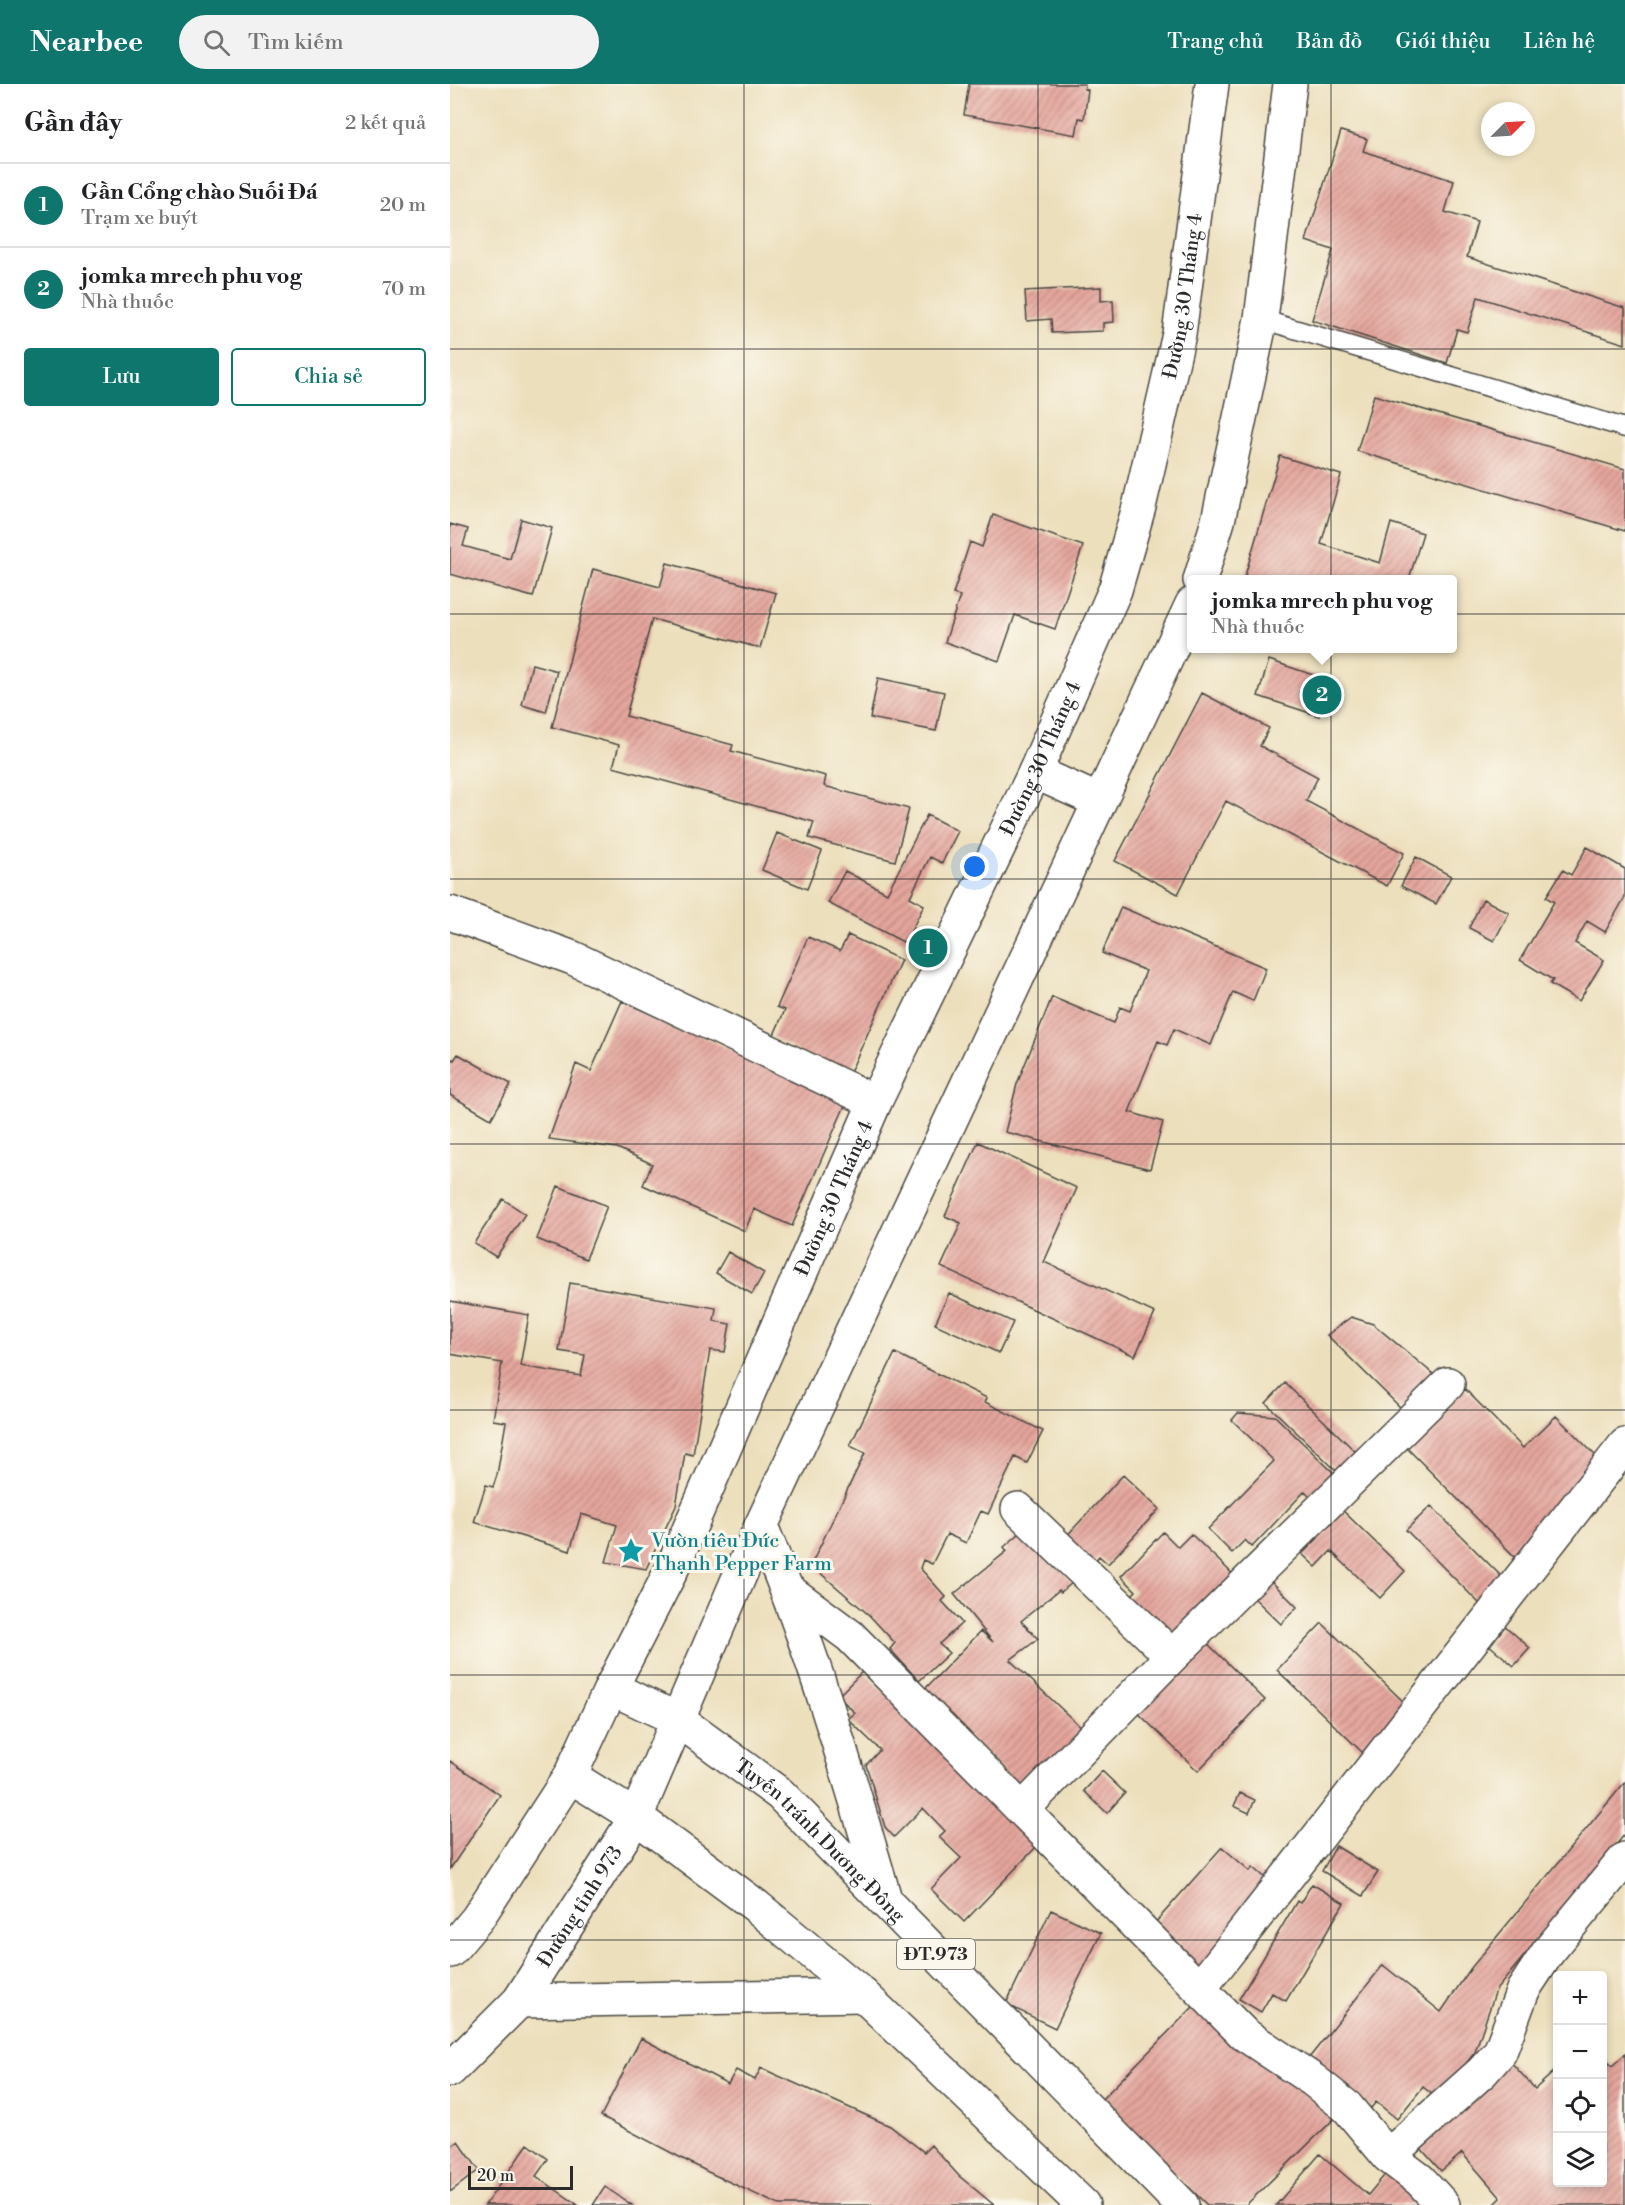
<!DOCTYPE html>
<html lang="vi">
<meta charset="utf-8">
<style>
body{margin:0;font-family:"Libre Bodoni",serif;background:#f2f2f2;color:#202124}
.controls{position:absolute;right:18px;bottom:18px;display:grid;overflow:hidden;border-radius:6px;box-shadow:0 3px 9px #0003}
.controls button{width:54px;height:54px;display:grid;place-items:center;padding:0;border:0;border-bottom:2px solid #e0e0e0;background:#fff;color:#202124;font:30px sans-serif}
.compass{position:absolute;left:1031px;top:18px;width:54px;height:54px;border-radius:50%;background:#fff;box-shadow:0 3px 9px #0003;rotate:66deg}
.scale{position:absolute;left:18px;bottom:15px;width:105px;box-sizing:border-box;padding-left:6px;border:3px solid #2b2b2b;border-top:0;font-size:16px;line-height:21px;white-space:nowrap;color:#2b2b2b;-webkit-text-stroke:4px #fbf7ec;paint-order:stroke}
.you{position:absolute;left:525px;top:783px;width:21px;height:21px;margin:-15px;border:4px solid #fff;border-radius:50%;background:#1a73e8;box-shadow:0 0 0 9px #1a73e833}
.badge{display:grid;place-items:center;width:39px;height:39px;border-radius:50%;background:#0f766e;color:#fff;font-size:20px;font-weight:700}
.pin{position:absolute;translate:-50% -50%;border:3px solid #fff;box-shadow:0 2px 6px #0006}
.popup{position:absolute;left:737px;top:491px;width:270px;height:78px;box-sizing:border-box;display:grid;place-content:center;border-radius:6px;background:#fff;filter:drop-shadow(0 2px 4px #0005);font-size:20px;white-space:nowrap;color:#757577}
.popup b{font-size:22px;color:#202124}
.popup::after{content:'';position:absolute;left:50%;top:100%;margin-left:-12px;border:12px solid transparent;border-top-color:#fff}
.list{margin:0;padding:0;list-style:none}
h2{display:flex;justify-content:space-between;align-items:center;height:78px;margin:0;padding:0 24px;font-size:26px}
h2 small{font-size:20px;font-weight:400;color:#757577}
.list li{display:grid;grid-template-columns:39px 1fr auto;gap:18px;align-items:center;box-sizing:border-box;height:84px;padding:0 24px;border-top:2px solid #e0e0e0}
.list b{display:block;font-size:22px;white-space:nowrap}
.list p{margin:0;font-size:20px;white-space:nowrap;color:#757577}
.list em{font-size:20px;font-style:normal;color:#757577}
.actions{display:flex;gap:12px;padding:18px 24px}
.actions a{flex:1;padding:14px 0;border:2px solid #0f766e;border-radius:6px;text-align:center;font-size:21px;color:#0f766e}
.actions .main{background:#0f766e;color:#fff}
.icon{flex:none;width:33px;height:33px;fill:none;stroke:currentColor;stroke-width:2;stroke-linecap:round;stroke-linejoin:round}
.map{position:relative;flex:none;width:1175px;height:2121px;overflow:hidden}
header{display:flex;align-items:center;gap:36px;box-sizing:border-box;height:84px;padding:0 30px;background:#0f766e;color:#fff}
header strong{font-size:28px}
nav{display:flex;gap:33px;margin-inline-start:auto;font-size:21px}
.search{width:420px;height:54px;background:#f2f2f2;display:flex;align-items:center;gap:15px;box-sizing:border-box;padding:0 21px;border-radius:33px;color:#757577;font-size:22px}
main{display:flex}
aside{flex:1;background:#fff}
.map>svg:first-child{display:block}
.building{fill:url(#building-hatch)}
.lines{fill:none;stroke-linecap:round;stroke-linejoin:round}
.lane-casing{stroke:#484641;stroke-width:21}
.street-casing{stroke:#484641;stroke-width:36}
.primary-casing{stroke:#484641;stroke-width:36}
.lane{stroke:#fff;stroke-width:18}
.street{stroke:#fff;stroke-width:33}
.primary{stroke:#fff;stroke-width:33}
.grid{fill:none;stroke:#2b2b2b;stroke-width:1.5;stroke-opacity:0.55}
.labels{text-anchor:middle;stroke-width:6;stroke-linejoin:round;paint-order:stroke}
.shield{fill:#fbf7ec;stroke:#696865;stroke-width:1.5}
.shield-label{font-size:18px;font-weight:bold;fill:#2b2b2b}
.street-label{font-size:20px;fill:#2b2b2b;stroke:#fbf7ec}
.culture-label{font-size:20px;fill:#0d838f;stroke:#fbf7ec;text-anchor:start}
</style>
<header>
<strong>Nearbee</strong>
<div class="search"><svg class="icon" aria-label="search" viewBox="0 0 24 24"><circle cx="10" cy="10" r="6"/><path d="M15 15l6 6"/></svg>Tìm kiếm</div>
<nav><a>Trang chủ</a><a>Bản đồ</a><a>Giới thiệu</a><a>Liên hệ</a></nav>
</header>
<main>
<aside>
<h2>Gần đây<small>2 kết quả</small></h2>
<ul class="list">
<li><span class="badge">1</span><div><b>Gần Cổng chào Suối Đá</b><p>Trạm xe buýt</p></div><em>20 m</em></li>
<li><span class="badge">2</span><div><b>jomka mrech phu vog</b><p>Nhà thuốc</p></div><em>70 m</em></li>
</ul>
<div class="actions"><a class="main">Lưu</a><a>Chia sẻ</a></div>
</aside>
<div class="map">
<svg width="1175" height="2121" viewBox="0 0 1175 2121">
<defs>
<pattern id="building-hatch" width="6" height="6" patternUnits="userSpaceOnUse" patternTransform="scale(1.5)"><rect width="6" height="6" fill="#e5a69d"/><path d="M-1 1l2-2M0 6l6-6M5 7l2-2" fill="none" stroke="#ba8780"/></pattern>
</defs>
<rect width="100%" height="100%" fill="#fbf7ec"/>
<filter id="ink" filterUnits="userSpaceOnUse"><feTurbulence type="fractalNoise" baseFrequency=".0167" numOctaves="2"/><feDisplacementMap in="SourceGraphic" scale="12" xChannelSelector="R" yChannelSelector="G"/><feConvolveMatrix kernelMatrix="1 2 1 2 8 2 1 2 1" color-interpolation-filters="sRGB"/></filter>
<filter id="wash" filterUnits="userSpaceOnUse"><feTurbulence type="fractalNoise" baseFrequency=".008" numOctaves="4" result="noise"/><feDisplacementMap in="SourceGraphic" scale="24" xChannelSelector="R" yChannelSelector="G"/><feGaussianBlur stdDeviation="1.35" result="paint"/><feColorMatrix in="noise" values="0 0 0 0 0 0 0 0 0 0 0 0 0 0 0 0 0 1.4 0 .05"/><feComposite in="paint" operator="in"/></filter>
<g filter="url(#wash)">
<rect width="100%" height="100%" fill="#ecdfbc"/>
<g id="blocks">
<path class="building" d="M519,0H635L634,5L638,6L634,35L629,34L626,51L514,31Z
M891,47L917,55L913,67L1004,97L995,128L1027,138L1017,173L1175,224V260L1028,213L1017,248L1007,245L997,279L862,236L883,166L856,157Z
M651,203V217L663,216L664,238L653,239V247L602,249L601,235L577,237L575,207Z
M924,311L1175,385V447L907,367Z
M830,372L891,391L871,460L930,479L941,439L973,449L959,495H794Z
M543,431L633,462L605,545L565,531L549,577L495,558L510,512L503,510L520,458L532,463Z
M71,435L102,444L83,513L0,490V440L18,445L13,462L60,475Z
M217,479L326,509L310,564L202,535L176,632L283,661L281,667L376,692L374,702L459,725L445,777L359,754L364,738L163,683L169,661L102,643L143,485L210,503Z
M819,576L881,597L869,632L808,612Z
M82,580L107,587L96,628L72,621Z
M428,594L494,608L486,647L420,634Z
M752,609L819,644L810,662L868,693L856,717L954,769L937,802L776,717L728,810L665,777Z
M477,731L508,747L492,779L480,773L460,813L474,821L455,859L378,819L395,787L437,809Z
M327,749L372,767L357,805L312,786Z
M1137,763L1175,785V813L1155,848L1137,837L1125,859L1154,876L1129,917L1100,900L1103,896L1070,876L1104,818L1096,813L1113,786L1121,791Z
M966,773L1001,792L986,820L951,802Z
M1033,815L1059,829L1044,857L1019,844Z
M671,823L816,884L803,917L783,908L761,961L724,945L717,961L708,957L679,1028L713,1038L700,1085L555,1048L567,1000L602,913L664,939L670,923L680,927L696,887L652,869Z
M398,851L451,876L397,995L323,953L335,926L327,923L358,853L390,867Z
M172,917L397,1017L342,1142L304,1125L295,1147L193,1101L202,1080L167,1064L99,1055L126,980L141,987Z
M8,970L61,1000L41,1035L0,1011V974L4,976Z
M528,1058L627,1104L594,1178L705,1229L685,1272L491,1183L511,1139L495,1132Z
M108,1102L157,1122L136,1175L87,1155Z
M53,1115L75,1130L46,1173L24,1159Z
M278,1168L314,1189L302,1210L266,1189Z
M120,1199L266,1224L264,1237L280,1240L275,1268L260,1266L243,1371L235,1369L226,1422L196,1485L156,1478L167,1441L131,1430L120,1467L24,1438L36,1401L43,1403L47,1391L56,1338L43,1336L52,1279L0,1270V1217L79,1231L70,1282L131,1292L135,1271L109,1267Z
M499,1209L563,1238L549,1269L485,1240Z
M901,1233L923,1240L988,1294L955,1328L877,1251Z
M445,1269L537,1314L535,1318L593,1347L577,1379L565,1373L538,1430L531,1427L516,1459L497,1450L482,1480L473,1476L470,1484L496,1513L492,1517L512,1539L489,1560L499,1569L469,1597L440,1565L445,1559L419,1531L361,1481L415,1369L400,1362Z
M835,1299L913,1375L894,1394L816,1319Z
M1015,1305L1073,1364L1106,1332L1151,1377L1071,1479L957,1364Z
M788,1329L825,1332L894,1399L870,1422L855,1407L802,1463L795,1456L782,1469L758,1445L824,1377L782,1336Z
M673,1391L709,1425L658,1480L649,1472L639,1484L611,1458Z
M886,1420L955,1487L930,1514L881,1467L866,1483L852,1470L868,1454L860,1447Z
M981,1422L1059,1500L1035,1525L956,1446Z
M577,1443L622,1499L611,1508L609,1506L571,1537L588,1555L560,1576L641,1653L581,1715L472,1608L531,1547L543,1558L504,1510L557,1467L554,1463Z
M713,1448L728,1463L741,1450L791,1498L719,1557L677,1516L686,1507L671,1492Z
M818,1494L847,1523L831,1540L802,1512Z
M872,1539L958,1622L913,1669L827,1586Z
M1054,1541L1080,1564L1064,1582L1038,1560Z
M753,1555L815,1616L748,1687L685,1626Z
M413,1587L589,1760L514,1838L481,1805L511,1774L489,1753L495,1747L473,1724L444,1753L435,1743L416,1681L430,1666L398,1635L405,1629L388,1612Z
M0,1677L50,1711L0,1785Z
M652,1687L675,1709L657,1729L634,1707Z
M1175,1698V1750L1046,1906L1025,1968L988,2015L973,2003L947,2035L926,2018L921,2024L859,1974L933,1881L991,1928L1021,1884Z
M790,1709L805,1716L799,1729L784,1722Z
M886,1762L928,1788L913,1812L872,1787Z
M772,1763L800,1787L803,1783L826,1803L748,1893L725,1872L732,1863L705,1839Z
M862,1800L894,1819L836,1917L822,1909L811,1928L789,1915L847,1817L850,1819Z
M601,1826L651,1849L605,1944L556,1920Z
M745,1921L887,2032L796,2121H757L651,2016Z
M191,1954L278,2000L286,1986L305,1996L311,1984L440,2042L474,2068L481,2061L509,2092L544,2121H329L258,2088L151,2032Z
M1175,1970V2121H1044L1051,2114L1012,2069L991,2087L967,2060L1060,1977L1085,2005L1107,1985V2098H1152V1972L1162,1982Z
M8,2057L29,2086L0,2108V2063Z
M78,2060L98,2075L86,2092L128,2121H35Z
M870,2070L918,2111L943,2081L989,2121H826Z
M155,2103L182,2121H143Z"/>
</g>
</g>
<g filter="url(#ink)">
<use href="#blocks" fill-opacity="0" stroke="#484641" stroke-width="1.5"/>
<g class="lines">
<defs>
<path id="lane" d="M811,235L1175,344"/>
<path id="street" d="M0,829L123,874L425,1018
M568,1425L722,1572
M338,1506L400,1552L794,1950L863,1996L897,2023L938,2072L970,2096L993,2121
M572,1726L722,1572L998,1300
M750,1904L1175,1361
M938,2072L1032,1988L1050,1968L1073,1906L1098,1868L1175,1775"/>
<g id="primary">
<path d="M750,496L768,437L811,235L840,0"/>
<path d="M585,688L649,717"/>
<path d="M311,1442C362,1563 398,1689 435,1815"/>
<path id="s1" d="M161,1604L227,1635L330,1710L732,2121"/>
<path d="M120,1692L186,1733L306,1822L413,1911L633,2121"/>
<path id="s2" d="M0,1867L27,1835L120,1692L161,1604L221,1487L425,1018L585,688L665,506L689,423L729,250L762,0"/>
<path d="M69,1917L413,1911"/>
<path id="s3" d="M0,1986L69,1917L186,1733L311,1442L742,520"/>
</g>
</defs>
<use href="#lane" class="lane-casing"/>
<use href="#street" class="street-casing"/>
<use href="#primary" class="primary-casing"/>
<use href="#lane" class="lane"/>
<use href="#street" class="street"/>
<use href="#primary" class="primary"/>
</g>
</g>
<path class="grid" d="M294,0V2121M588,0V2121M881,0V2121M0,265H1175M0,530H1175M0,795H1175M0,1060H1175M0,1326H1175M0,1591H1175M0,1856H1175"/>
<defs>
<symbol id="sight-bare" viewBox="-9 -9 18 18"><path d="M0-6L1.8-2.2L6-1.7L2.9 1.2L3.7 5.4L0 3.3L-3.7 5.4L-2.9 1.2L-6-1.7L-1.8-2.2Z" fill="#0f9aa8" stroke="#fbf7ec" stroke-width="2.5" paint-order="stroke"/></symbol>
</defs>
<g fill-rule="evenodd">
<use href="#sight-bare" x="162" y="1448" width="38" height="38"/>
</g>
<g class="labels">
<rect class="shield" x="447" y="1855" width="78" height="30" rx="4.5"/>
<g class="shield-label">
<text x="486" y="1876">ĐT.973</text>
</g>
<g class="street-label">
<text dy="7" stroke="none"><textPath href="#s2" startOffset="1820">Đường 30 Tháng 4</textPath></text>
<text dy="7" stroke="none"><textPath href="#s2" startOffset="1334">Đường 30 Tháng 4</textPath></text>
<text dy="7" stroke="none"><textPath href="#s2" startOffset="848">Đường 30 Tháng 4</textPath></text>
<text dy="7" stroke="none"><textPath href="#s1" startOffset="261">Tuyến tránh Dương Đông</textPath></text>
<text dy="7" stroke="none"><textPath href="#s3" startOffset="210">Đường tỉnh 973</textPath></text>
</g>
<g class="culture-label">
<text x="201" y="1463">Vườn tiêu Đức<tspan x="201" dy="23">Thạnh Pepper Farm</tspan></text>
</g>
</g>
</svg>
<div class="controls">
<button>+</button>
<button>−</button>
<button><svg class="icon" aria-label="locate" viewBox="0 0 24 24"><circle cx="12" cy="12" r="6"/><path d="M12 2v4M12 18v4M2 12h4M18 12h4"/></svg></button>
<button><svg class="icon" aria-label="layers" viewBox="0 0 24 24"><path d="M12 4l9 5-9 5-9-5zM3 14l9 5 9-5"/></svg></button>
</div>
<svg class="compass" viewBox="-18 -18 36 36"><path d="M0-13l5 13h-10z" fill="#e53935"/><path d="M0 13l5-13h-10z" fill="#757577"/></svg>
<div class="scale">20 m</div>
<div class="you"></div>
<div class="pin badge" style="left:478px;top:864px">1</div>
<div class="pin badge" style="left:872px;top:611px">2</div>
<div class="popup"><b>jomka mrech phu vog</b>Nhà thuốc</div>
</div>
</main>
